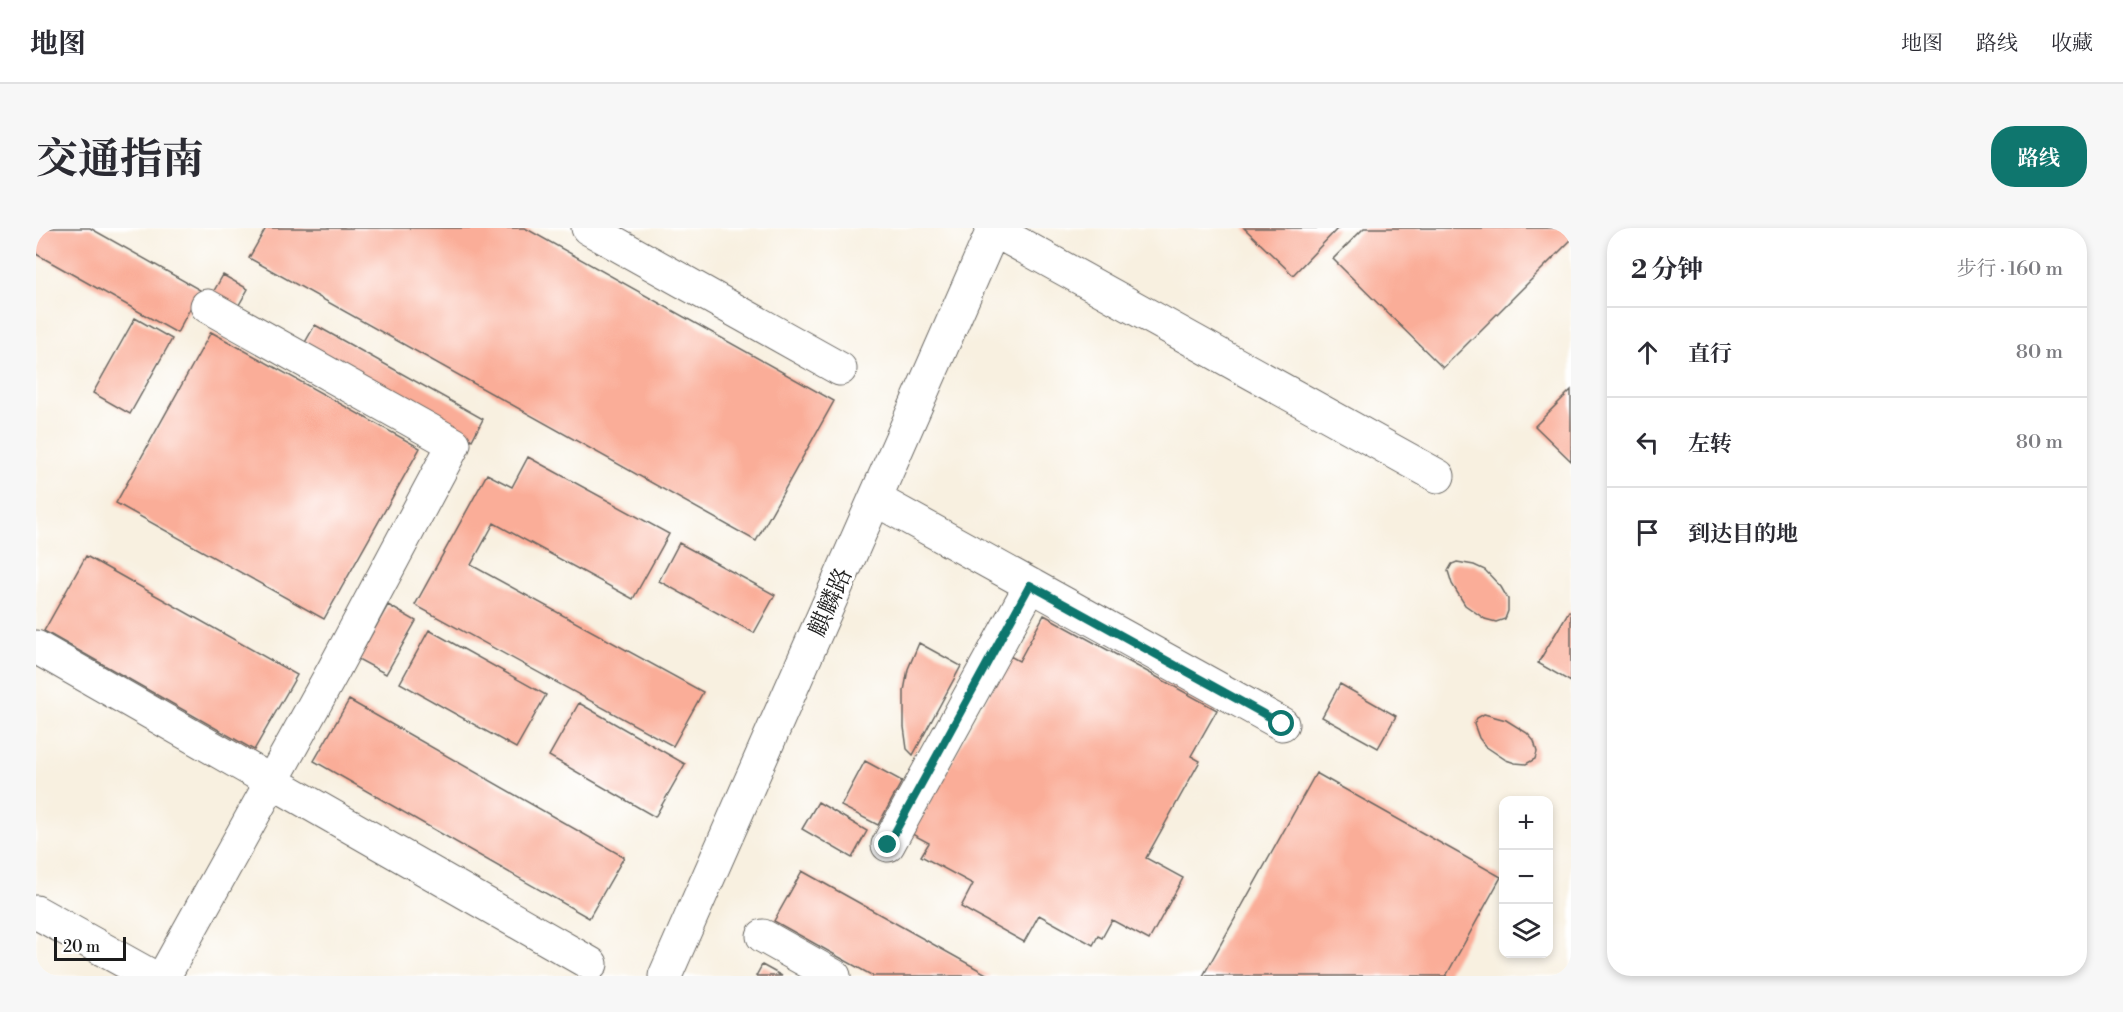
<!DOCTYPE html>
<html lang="zh">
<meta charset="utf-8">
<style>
body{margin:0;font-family:"Libre Bodoni","Noto Serif SC",serif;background:#f7f7f7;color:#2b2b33}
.controls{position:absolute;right:18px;bottom:18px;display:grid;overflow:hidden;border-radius:12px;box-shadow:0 3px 9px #0003}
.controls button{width:54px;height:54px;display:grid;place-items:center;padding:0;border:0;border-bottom:2px solid #e1e1e2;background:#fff;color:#2b2b33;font:30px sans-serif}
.scale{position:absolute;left:18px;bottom:15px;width:72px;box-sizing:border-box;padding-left:6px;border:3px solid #1c1c1c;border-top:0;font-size:16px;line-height:21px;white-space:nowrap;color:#1c1c1c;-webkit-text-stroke:4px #fff;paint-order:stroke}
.stop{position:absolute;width:18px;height:18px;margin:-14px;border:4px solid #0f766e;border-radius:50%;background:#fff}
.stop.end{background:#0f766e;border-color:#fff;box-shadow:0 2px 6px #0008}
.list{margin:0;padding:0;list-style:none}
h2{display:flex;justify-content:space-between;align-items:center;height:78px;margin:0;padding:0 24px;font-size:26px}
h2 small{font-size:20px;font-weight:400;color:#7c7c81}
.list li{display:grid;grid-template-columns:39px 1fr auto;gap:18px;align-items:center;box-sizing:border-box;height:90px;padding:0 24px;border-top:2px solid #e1e1e2}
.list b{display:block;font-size:22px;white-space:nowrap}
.list em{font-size:20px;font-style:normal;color:#7c7c81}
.icon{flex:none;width:33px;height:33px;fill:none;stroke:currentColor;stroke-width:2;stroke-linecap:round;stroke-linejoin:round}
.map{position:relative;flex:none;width:1535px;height:748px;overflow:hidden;border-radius:24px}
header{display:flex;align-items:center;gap:36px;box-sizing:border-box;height:84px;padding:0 30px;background:#fff;border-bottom:2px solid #e1e1e2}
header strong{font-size:28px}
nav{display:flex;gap:33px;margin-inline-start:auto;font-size:21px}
.intro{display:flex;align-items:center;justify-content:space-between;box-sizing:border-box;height:144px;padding:0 36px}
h1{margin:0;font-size:42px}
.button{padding:15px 27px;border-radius:24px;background:#0f766e;color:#fff;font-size:21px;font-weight:700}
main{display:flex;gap:36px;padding:0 36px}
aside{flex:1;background:#fff;border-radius:24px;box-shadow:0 3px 9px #0003}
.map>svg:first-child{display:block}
.building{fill:#faad98}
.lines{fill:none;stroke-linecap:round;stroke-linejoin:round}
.minor-casing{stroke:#696661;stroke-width:35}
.minor{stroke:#fff;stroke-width:33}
.route{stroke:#0f766e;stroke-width:8}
.labels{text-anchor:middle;stroke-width:6;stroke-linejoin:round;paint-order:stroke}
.street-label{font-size:24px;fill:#1c1c1c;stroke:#fff}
</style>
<header>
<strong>地图</strong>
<nav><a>地图</a><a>路线</a><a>收藏</a></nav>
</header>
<div class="intro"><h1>交通指南</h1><a class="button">路线</a></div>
<main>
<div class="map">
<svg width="1535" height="748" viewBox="0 0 1535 748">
<rect width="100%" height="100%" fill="#fff"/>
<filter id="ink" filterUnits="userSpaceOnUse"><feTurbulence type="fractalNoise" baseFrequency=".0167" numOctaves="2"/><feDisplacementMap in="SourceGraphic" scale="12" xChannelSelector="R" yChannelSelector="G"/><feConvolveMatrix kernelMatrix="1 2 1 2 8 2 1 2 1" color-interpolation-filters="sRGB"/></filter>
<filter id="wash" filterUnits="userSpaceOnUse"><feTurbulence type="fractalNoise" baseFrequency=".008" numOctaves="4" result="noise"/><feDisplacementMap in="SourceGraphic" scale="24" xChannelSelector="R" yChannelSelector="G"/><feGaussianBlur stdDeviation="1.35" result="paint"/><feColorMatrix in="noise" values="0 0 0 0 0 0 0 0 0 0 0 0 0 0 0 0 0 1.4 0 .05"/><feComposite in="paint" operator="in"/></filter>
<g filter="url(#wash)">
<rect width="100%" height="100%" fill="#f8f0e0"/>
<g id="blocks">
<path class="building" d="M3,0H54L164,62L141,105L0,26V6Z
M230,0H489L798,173L720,313L213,30Z
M1208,0H1302L1257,47Z
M1328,0H1535V12L1407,140L1297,31Z
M187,47L212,61L200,82L175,68Z
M99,90L136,111L94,186L57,165Z
M279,97L447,191L436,212L267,118Z
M175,104L384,220L288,391L80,275Z
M1535,162V233L1499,198Z
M492,229L633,306L597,371L458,295L435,337L667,464L637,518L379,377L451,246L476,259Z
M643,315L739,367L718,405L623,353Z
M50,328L261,447L218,522L8,403Z
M1421,334L1438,337L1449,342L1465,359L1472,371V383L1469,391L1460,394L1449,391L1429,377L1416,356L1412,343L1416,336Z
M352,377L380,393L350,446L322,431Z
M1533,383L1535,385V454L1502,435Z
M1008,387L1181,482L1155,528L1164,533L1110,630L1147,650L1113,712L1076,692L1066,710L1062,708L1057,717L1003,687L988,714L925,679L937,656L885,628L893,615L876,606L974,428L983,433Z
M393,402L510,467L480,520L364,455Z
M883,415L925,438L877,527L871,521L868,499V463L872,441Z
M1304,456L1360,488L1342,520L1286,489Z
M313,472L588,629L553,690L278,533Z
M543,475L649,536L619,589L513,528Z
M1448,486L1470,492L1491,505L1498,513L1501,524L1499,531L1490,536L1479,535L1470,532L1449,518L1443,510L1438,496L1441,490Z
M829,533L866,553L842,597L805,578Z
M1280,545L1465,649L1410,748H1167Z
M782,574L831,603L816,630L766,601Z
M766,643L954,748H837L738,693Z
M726,737L746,748H720Z"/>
</g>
</g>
<g filter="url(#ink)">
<use href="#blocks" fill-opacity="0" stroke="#696661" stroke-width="1.5"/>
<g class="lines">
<defs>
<path id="minor" d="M552,0L804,141
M958,2L1402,248
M839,271L1246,496
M0,419L555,736
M852,617L995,357
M0,684L115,748
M727,708L798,748
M128,748L297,443L418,216L171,78
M629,748L958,0"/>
</defs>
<use href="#minor" class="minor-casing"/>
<use href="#minor" class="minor"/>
</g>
</g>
<g class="lines" filter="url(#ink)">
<path class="route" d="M852,617L994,357L1246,496"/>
</g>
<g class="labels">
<g class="street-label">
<text transform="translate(794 374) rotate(-66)" y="8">麒麟路</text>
</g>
</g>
</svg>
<div class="controls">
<button>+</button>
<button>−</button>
<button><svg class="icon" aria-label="layers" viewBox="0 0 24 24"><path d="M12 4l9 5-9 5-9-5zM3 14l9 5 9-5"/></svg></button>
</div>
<div class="scale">20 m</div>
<div class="stop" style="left:1246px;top:496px"></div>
<div class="stop end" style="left:852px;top:617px"></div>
</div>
<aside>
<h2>2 分钟<small>步行 · 160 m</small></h2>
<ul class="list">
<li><svg class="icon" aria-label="ahead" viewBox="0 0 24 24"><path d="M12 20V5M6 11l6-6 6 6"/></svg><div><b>直行</b></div><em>80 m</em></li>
<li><svg class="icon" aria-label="left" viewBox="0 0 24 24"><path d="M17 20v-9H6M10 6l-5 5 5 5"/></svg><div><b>左转</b></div><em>80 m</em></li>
<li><svg class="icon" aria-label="arrive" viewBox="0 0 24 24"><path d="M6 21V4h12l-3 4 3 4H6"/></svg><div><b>到达目的地</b></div></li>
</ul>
</aside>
</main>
